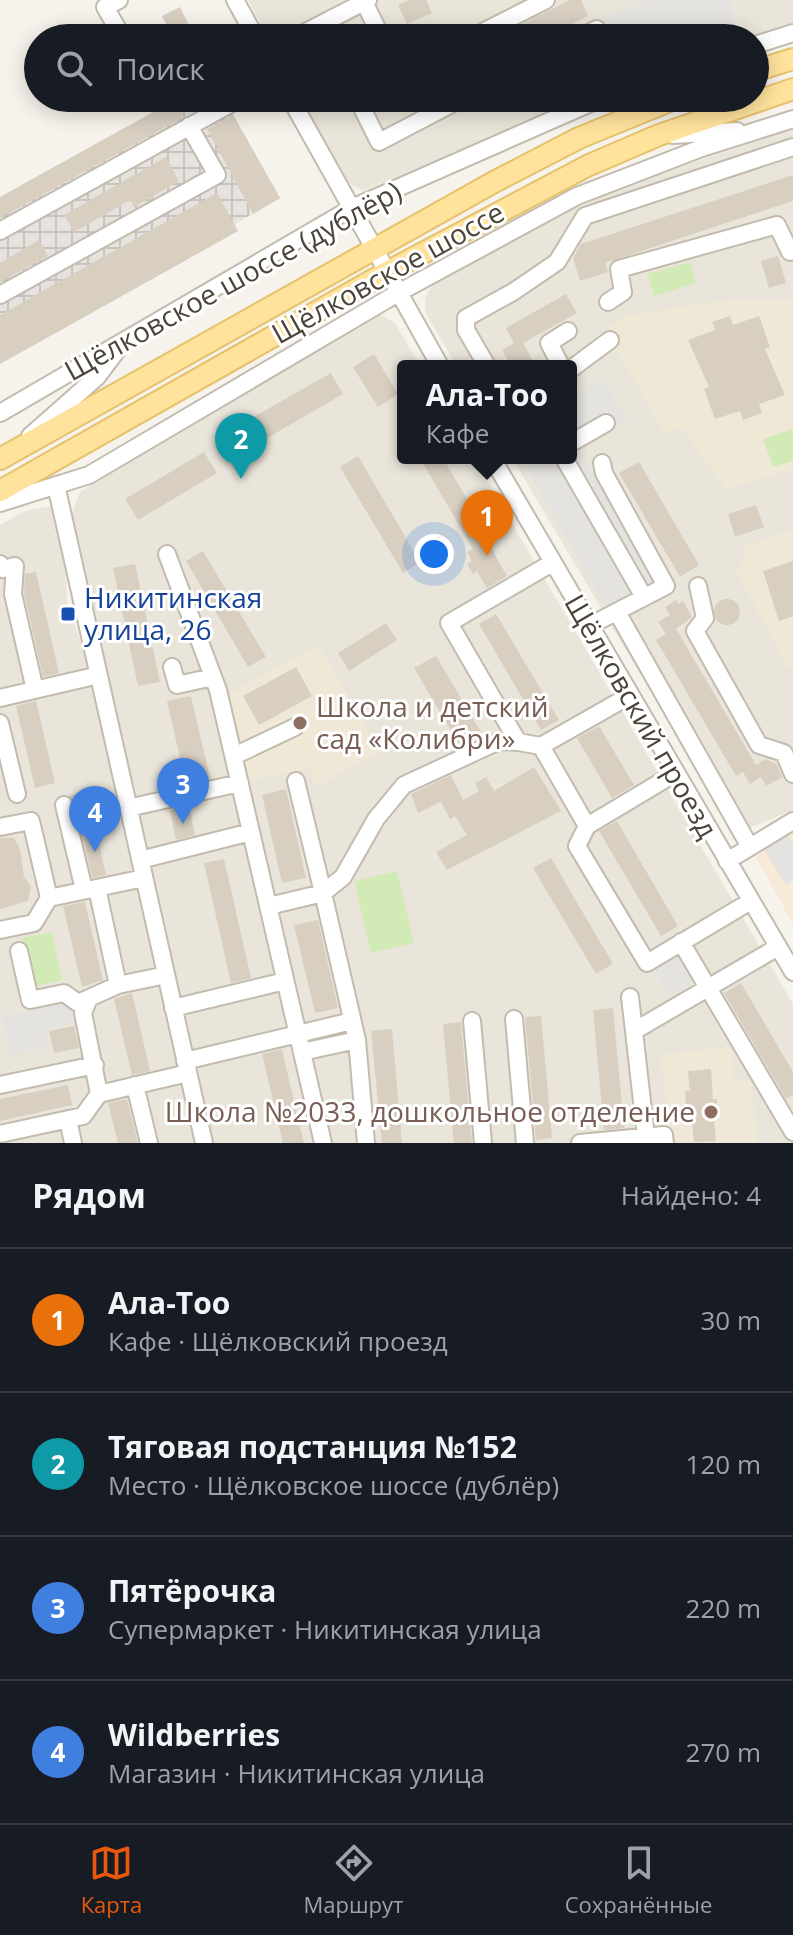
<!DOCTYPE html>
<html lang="ru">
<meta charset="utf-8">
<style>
body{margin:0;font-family:"Open Sans",sans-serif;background:#242831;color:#f1f3f6}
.you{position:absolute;left:434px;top:554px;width:28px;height:28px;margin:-20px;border:6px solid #fff;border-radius:50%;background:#1a73e8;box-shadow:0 0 0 12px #1a73e833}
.badge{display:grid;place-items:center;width:52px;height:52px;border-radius:50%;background:#ea580c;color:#fff;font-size:26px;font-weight:700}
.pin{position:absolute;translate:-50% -66px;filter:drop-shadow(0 2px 4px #0008)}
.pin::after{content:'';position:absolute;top:42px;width:28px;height:24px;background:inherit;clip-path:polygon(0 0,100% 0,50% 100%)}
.popup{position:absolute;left:397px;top:360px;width:180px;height:104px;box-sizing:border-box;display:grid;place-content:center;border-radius:8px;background:#171b24;filter:drop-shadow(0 2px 6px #0005);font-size:26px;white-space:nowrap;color:#9ea1a6}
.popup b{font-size:30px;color:#f1f3f6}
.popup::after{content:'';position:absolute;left:50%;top:100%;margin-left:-16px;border:16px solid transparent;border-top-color:#171b24}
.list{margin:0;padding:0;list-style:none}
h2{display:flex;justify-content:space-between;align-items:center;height:104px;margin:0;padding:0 32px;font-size:34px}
h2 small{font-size:26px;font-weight:400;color:#9ea1a6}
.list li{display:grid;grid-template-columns:52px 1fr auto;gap:24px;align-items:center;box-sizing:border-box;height:144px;padding:0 32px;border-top:2px solid #363941}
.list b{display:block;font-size:30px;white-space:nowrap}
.list p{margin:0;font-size:26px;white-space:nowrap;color:#9ea1a6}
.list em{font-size:26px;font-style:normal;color:#9ea1a6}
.icon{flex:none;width:44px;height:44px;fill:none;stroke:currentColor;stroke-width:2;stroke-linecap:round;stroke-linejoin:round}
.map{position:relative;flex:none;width:793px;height:1143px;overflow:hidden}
.search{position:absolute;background:#171b24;box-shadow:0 4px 20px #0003;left:24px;right:24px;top:24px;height:88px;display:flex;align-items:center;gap:20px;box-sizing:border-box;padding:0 28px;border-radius:44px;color:#9ea1a6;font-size:30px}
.sheet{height:680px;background:#171b24}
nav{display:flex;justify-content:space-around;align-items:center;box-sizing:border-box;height:112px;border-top:2px solid #363941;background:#171b24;font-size:22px;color:#9ea1a6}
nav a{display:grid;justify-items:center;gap:4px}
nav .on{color:#ea580c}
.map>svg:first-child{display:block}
.residential{fill:#eae5da}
.commercial{fill:#f7ead8}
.industrial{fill:url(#industrial-grid)}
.education{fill:#efe8d6}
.pitch{fill:#d2eab5}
.parking{fill:#e5e3e0}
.building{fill:#d8cfc1}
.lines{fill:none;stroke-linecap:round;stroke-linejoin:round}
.minor-casing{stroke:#c2bbae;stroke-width:20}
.major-casing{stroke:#e6c16a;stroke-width:24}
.minor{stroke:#fff;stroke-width:16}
.major{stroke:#ffe39c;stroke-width:20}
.transit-dot{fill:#1a4fb4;stroke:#fff;stroke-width:3}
.education-dot{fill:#8d6e63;stroke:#fff;stroke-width:3}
.labels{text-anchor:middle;stroke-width:6;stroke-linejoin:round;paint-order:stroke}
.street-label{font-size:28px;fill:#4b4439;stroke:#fff}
.transit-label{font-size:28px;fill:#164399;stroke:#fff;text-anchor:start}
.education-label{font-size:28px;fill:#785e54;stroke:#fff;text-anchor:start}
</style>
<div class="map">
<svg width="793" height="1143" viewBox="0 0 793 1143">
<defs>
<pattern id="industrial-grid" width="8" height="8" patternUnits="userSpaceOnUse" patternTransform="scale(2)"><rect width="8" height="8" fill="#e6e2dd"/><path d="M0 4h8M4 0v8" fill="none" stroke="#c7c3be"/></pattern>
</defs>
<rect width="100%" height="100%" fill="#f6f3ec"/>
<path class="residential" d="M248,0H793V23L745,38H268Z
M301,98H587L363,191L347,182Z
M793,129V810L735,834L512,458H571V366H457L426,314L425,298L432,285L575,208L636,182Z
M376,312L395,323L420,366H403V458H474L793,1004V1143H211L69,521L80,492Z
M51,506L65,558L67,601L89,667L196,1143H0V525L24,511Z"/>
<path class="commercial" d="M793,829V924L754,854Z"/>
<path class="industrial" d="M179,98H224L280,198L235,224L238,231L0,364V197Z"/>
<path class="education" d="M793,300V469L726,490L682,427L668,432L662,429L605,330L626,316L718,301Z
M793,529V667L788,668L736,571L744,559L743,547Z
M318,645L380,753L315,787L310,768L251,781L229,694Z
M730,1047L734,1081L751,1080L758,1143H670L661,1055Z"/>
<path class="pitch" d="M690,262L696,283L654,296L647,274Z
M793,429V461L773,467L763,439Z
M397,871L414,943L371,953L354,881Z
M52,932L62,980L33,987L22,938Z"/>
<path class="parking" d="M656,0H730L736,29L709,38H615L607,14Z
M603,378L626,419L578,448L655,583L608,610L521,458H571V396Z
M787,835L793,844V880L786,885L764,850Z
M680,952L696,981L669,997L653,967Z
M69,1001L74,1023L45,1030L48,1046L10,1055L2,1016Z"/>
<path class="building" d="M409,0H426L432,13L407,24L398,5Z
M570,0H581L588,16L544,38H495Z
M180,7L189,25L172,34L162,16Z
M379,98H430L405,111L400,103L386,111Z
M175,100L184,116L182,118L0,218V197Z
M233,115L280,198L253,214L207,129Z
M166,157L179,181L134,207L130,200L74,232L64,215Z
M793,175V201L605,263L608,272L580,281L573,258L581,244Z
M217,193L238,231L0,364V315Z
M39,240L48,256L0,282V263Z
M778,256L786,283L769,288L761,261Z
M566,294L577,313L523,343L536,366H511L502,350L514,343L506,328Z
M730,316L733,325L759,316L770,347L765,349L785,395L759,404L762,413L743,420L740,411L715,419L704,389L709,387L688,340L715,330L712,322Z
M374,354L398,394L378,407L353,367Z
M331,373L343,394L264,440L252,418Z
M204,452L217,473L138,520L125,499Z
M358,456L420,562L403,573L340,467Z
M420,458H443L483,526L480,528L507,576L487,588L477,571L473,574L467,564L472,561L467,552L473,549Z
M639,462L699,565L680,577L619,473Z
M756,505L764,527L735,537L728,514Z
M203,551L266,657L248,667L186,561Z
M793,561V616L779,621L763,571Z
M135,564L160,682L138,686L113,568Z
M36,572L59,673L43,677L24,593L25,574Z
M714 612a13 13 0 1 1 26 0a13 13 0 1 1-26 0Z
M676,600L679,604L683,601L692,617L676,629L756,765L766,759L777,765L782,777L766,786L761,777L750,784L743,772L736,776L656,640L666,634L658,622L670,615L665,607Z
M496,614L559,720L541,730L479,624Z
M386,623L397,640L349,671L338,653Z
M436,656L482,734L460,746L414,668Z
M296,667L312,696L259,725L243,696Z
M191,696L210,778L186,784L167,701Z
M36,701L55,783L35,788L16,706Z
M599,726L634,785L612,798L577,738Z
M534,767L561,811L447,870L436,852L467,835L455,816L450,819L441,802L418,813L411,794L451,775L463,800L479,791L475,783L486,777L494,791Z
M286,789L306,878L282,883L262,795Z
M87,791L106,875L92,878L75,802L69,796Z
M189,806L195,835L176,840L170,810Z
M617,821L678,926L661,936L599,831Z
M0,838H14L20,849L24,877L31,886L28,901L0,909Z
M551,858L613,964L596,974L533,868Z
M224,859L251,978L231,983L204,863Z
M85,902L103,980L82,987L63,906Z
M318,920L338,1008L315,1013L294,925Z
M741,983L793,1072V1095L786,1099L724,993Z
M132,993L150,1071L132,1075L114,999Z
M613,1008L624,1128L604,1130L593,1010Z
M541,1016L552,1138L536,1140L525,1017Z
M461,1022L472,1143H454L443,1024Z
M74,1026L79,1048L54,1053L49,1031Z
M392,1029L402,1143H382L371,1031Z
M282,1049L298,1119L304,1143H283L262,1054Z
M711,1069L713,1099H717V1110H713L716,1141L694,1142L692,1122L687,1123L685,1091H690L688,1071Z
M68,1085L72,1105L0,1121V1099Z
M127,1099L138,1143H118L108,1103Z"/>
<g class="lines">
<defs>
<path id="minor" d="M119,0L105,7L123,38
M235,0L256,38
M364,2L382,38
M294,38L368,0
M471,38L546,0
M579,38L597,29
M755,45L793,33
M290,98L440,366
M357,98L379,142L463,98
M673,135L737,131
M0,231L241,98
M0,295L217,175L189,126
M608,302L623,292L619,269L777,225L790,252L793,251
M487,366L466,330V318L513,292L557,262L585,216L793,147
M561,366L549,343L568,331
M571,369L610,340
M0,413L352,208L602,98
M30,436L97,377L118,349
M571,443L606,423
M492,458L793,972
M564,458L644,597
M56,485L204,1143
M0,503L89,475L398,293L577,196L699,149L793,119
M167,554L218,690L251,832
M552,563L449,623L518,742L541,746L587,826L577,846L647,963L751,901
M0,564L3,569L15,566L13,594L35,690
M698,586L705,618L695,631L759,745L784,753L793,774
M617,612L750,847
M589,626L666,586L604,473L602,463
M172,667L177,685L213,677
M0,698L99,675
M0,723L17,794
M541,746L629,696
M234,756L295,727
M64,805L84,890
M128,808L240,783
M587,826L674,774
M0,827L31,821L49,898L34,923L0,930
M140,860L251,832L323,1143
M727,861L793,821
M97,888L118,985
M49,898L144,878
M269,906L323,893L296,781
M681,942L793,1132
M19,951L30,1000L64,993L78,1003L118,985L166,975
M630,997L634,1031
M88,1001L83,1013L99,1094
M173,1008L285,981
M514,1019L525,1143
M472,1021L483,1143
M302,1052L357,1040
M185,1061L352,1021
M0,1085L95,1065
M135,1085L149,1143
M68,1119L73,1143
M0,1134L83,1116L99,1094L188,1073
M646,1137L634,1031L778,947
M366,1143L357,1040L323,893L343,877L376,819L404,785L499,741L518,742
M580,1143L664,1135L665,1143"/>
<path id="major" d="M755,71L793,59
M0,459L494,182L579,138L677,98
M0,491L387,272L587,166L659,135L793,89"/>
</defs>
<use href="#minor" class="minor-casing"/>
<use href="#major" class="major-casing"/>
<use href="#minor" class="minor"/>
<use href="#major" class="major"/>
</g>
<rect class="transit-dot" x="60" y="606" width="16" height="16" rx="4"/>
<g class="education-dot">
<circle cx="300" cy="723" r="8"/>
<circle cx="711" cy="1112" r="8"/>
</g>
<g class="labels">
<g class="street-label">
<text transform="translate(388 273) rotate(-29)" y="10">Щёлковское шоссе</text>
<text transform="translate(233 281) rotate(-29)" y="10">Щёлковское шоссе (дублёр)</text>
<text transform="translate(641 716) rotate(60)" y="10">Щёлковский проезд</text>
</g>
<g class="transit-label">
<text x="84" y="608">Никитинская<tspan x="84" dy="32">улица, 26</tspan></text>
</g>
<g class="education-label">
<text x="316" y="717">Школа и детский<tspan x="316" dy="32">сад «Колибри»</tspan></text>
<text x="695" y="1122" text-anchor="end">Школа №2033, дошкольное отделение</text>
</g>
</g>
</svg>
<div class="you"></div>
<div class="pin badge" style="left:487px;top:556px;background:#e8710a">1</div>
<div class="popup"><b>Ала-Тоо</b>Кафе</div>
<div class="pin badge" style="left:241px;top:479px;background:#0f9aa8">2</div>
<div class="pin badge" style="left:183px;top:824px;background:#3f7fe0">3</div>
<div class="pin badge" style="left:95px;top:852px;background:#3f7fe0">4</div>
<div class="search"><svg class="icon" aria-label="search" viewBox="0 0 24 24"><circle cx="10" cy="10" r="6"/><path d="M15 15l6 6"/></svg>Поиск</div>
</div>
<section class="sheet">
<h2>Рядом<small>Найдено: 4</small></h2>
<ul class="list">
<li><span class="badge" style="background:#e8710a">1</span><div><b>Ала-Тоо</b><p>Кафе · Щёлковский проезд</p></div><em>30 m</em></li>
<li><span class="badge" style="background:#0f9aa8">2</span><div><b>Тяговая подстанция №152</b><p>Место · Щёлковское шоссе (дублёр)</p></div><em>120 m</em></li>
<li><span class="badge" style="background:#3f7fe0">3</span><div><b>Пятёрочка</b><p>Супермаркет · Никитинская улица</p></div><em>220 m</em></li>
<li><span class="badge" style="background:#3f7fe0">4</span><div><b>Wildberries</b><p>Магазин · Никитинская улица</p></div><em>270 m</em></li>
</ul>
</section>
<nav>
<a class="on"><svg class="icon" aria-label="map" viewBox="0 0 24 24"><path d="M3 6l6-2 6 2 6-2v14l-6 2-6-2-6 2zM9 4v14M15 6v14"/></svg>Карта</a>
<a><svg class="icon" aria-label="directions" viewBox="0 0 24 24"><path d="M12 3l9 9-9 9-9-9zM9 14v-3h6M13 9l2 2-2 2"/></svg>Маршрут</a>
<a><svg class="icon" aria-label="saved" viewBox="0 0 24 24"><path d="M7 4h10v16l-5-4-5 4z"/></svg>Сохранённые</a>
</nav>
